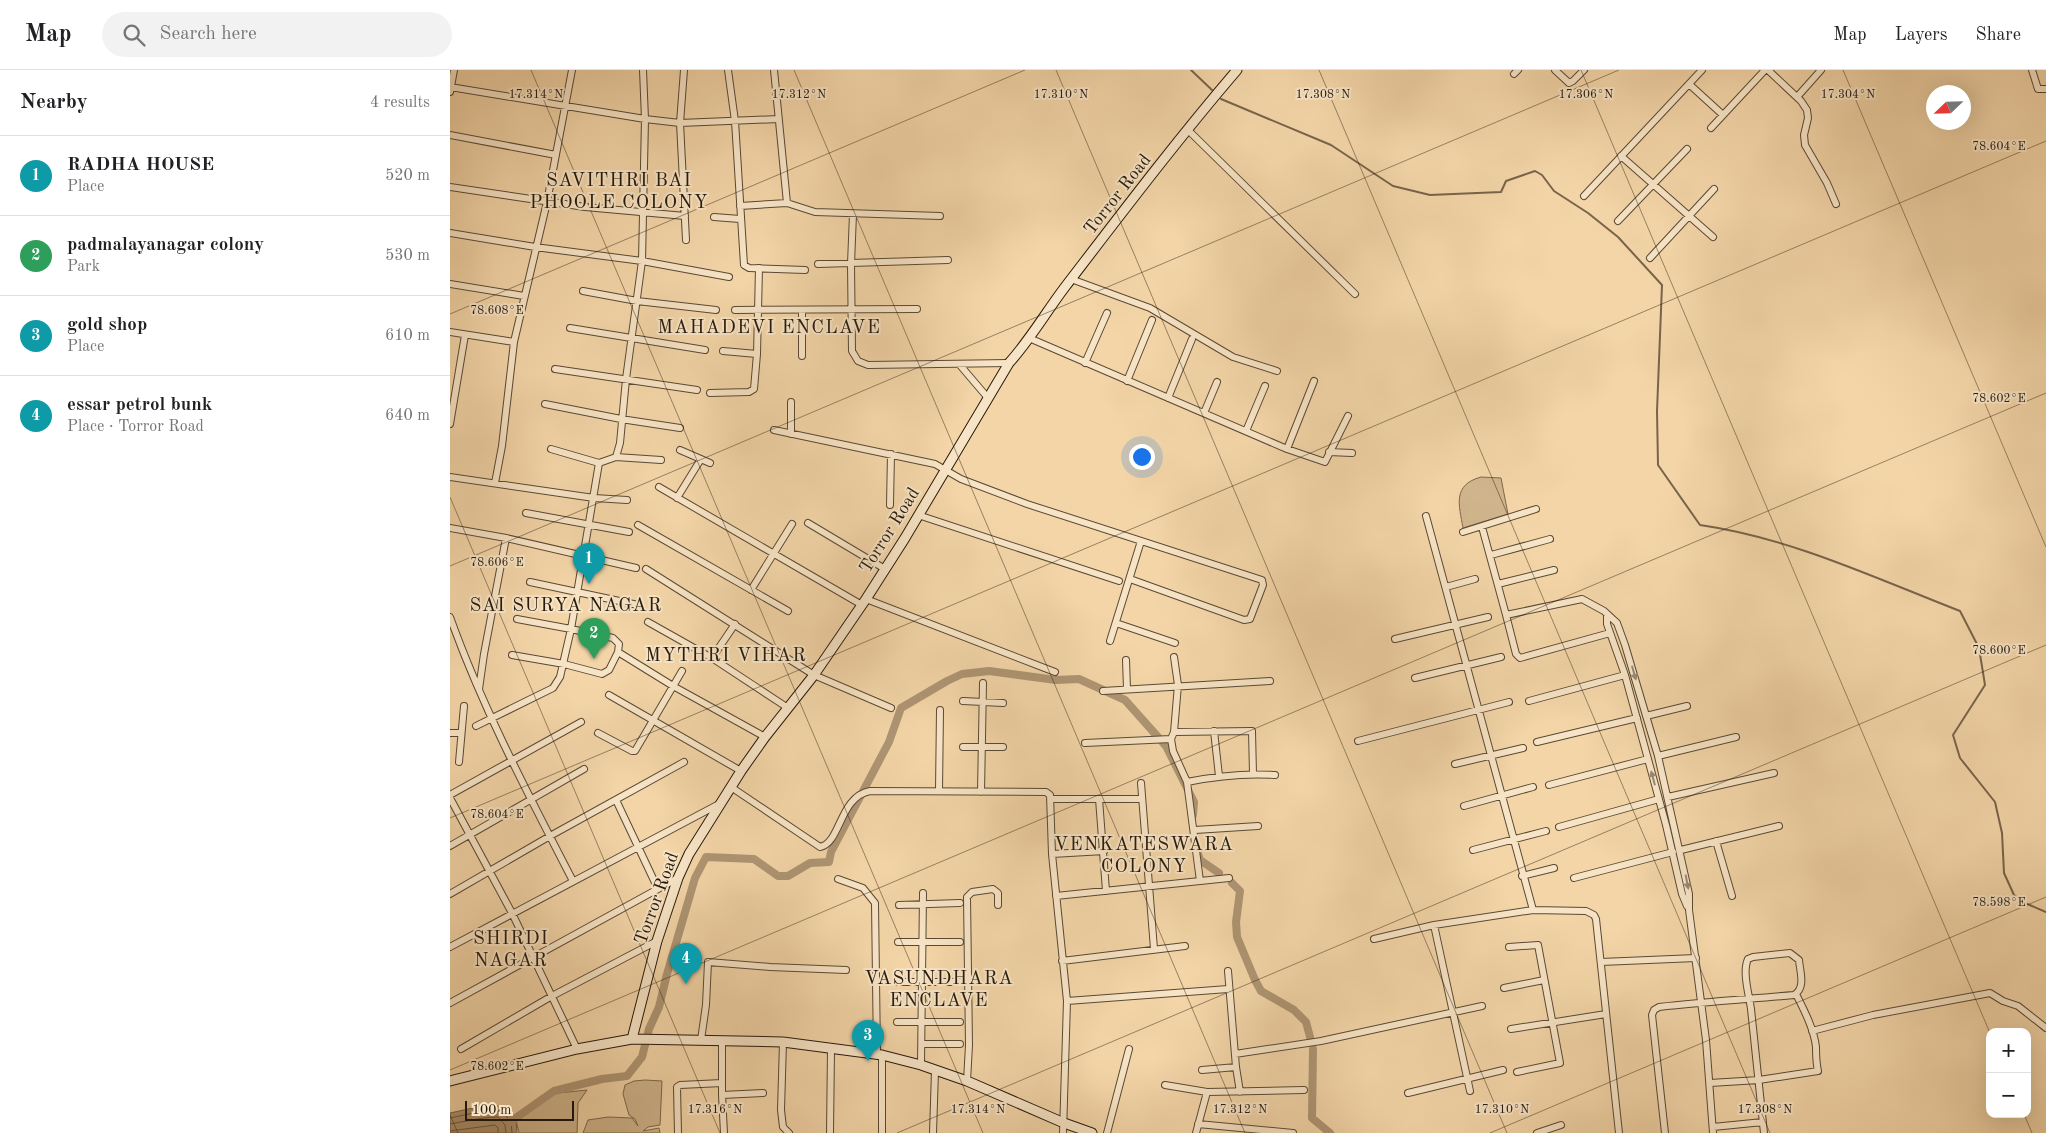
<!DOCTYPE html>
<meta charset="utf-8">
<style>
body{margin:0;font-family:"Old Standard TT",serif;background:#f2f2f2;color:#202124}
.controls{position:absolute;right:15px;bottom:15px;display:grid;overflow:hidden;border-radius:10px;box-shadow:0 5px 20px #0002}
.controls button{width:45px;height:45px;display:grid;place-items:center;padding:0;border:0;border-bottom:1px solid #e0e0e0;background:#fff;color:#202124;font:25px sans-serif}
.compass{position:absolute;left:1476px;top:15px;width:45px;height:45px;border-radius:50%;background:#fff;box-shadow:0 5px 20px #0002;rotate:247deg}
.scale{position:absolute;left:15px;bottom:12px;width:109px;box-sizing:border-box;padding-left:5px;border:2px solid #271a0c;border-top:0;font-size:14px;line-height:18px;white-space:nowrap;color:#271a0c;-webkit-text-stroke:4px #f7e4c6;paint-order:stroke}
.you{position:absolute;left:691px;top:386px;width:18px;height:18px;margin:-12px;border:4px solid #fff;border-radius:50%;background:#1a73e8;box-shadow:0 0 0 8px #1a73e833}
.badge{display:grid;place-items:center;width:32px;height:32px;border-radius:50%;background:#b45309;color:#fff;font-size:16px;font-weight:700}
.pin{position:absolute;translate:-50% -41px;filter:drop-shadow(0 1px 2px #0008)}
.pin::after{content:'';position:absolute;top:26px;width:18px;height:15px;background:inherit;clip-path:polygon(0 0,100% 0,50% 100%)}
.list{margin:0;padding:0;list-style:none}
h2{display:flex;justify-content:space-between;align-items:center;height:65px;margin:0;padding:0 20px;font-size:21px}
h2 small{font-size:16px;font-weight:400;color:#757577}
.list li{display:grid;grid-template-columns:32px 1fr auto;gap:15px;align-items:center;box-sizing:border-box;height:80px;padding:0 20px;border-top:1px solid #e0e0e0}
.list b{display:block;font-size:19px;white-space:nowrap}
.list p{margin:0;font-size:16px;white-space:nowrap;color:#757577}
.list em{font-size:16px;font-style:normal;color:#757577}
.icon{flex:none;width:28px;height:28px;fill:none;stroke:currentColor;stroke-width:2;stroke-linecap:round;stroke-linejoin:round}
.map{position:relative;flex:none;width:1596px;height:1063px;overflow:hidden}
header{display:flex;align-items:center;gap:30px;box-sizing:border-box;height:70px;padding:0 25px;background:#fff;border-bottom:1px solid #e0e0e0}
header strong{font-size:24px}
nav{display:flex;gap:28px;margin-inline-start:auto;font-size:18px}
.search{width:350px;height:45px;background:#f2f2f2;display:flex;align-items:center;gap:12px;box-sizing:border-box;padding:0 18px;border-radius:28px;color:#757577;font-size:19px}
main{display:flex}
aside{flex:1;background:#fff}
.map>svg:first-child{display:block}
.green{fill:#d0b58d;stroke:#7c684c}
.water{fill:#ae9573;stroke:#78644a}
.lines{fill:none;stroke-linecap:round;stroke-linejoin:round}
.shore{stroke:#6a5840;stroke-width:1}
.stream{stroke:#78644a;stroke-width:2}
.canal{stroke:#ae9573;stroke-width:8}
.street-casing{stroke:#5a4933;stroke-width:8}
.secondary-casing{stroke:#271a0c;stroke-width:11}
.street{stroke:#f7e4c6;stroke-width:6}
.secondary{stroke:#f7e4c6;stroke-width:9}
.oneway{fill:#998972}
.ticks{fill:none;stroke:#271a0c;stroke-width:1;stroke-opacity:0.45}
.labels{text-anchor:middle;stroke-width:4;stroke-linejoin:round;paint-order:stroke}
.street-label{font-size:18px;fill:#271a0c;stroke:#f7e4c6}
.neighbourhood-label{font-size:19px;letter-spacing:1px;fill:#271a0c;stroke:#f7e4c6}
.ticks-label{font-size:12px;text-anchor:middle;fill:#271a0c;stroke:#f7e4c6;stroke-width:4;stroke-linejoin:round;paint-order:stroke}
</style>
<header>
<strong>Map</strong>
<div class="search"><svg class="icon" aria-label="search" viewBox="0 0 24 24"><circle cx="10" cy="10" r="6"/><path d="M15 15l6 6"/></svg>Search here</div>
<nav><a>Map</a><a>Layers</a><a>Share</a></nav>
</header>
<main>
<aside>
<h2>Nearby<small>4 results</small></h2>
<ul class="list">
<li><span class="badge" style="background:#0f9aa8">1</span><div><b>RADHA HOUSE</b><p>Place</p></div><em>520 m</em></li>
<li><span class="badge" style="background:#2e9e5b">2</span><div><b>padmalayanagar colony</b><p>Park</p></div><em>530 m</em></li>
<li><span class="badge" style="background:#0f9aa8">3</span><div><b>gold shop</b><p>Place</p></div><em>610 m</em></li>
<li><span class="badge" style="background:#0f9aa8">4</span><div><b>essar petrol bunk</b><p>Place · Torror Road</p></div><em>640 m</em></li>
</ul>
</aside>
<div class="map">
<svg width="1596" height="1063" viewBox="0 0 1596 1063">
<rect width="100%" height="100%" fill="#f3d5a8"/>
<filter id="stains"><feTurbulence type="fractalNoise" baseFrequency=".004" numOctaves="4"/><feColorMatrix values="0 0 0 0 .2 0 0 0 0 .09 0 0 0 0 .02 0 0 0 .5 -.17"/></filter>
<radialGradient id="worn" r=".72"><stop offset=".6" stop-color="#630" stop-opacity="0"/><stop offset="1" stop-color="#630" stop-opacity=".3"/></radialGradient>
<path class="green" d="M1031,407L1051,408L1058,444L1013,458C1009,435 1002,415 1031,407Z
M195,1010L212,1011L210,1055L198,1057L193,1061L209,1058L210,1063H133L138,1050L158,1047L182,1048L188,1056L185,1049L179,1045L173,1024L175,1015L184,1011Z
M137,1020L128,1033L127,1063H69L66,1050L99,1024Z"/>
<path class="water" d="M32,1036H54L66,1050L67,1063H0V1043Z"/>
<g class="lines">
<path class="shore" d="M0,1048L33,1041H52L61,1052L62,1063
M0,1054L33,1048L48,1047L55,1055L56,1063
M0,1061L45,1055L48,1058V1063"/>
<path class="stream" d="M741,0L762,20
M771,29L881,75L943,116L980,125L1051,122L1056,111L1085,101L1092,105L1104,121L1138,143L1168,167L1212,215L1207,341L1208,395L1250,455C1341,468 1425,508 1510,541L1529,578L1535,615L1503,665L1510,688L1545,732L1552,763L1554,803L1564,825L1575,833L1596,842"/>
<path class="canal" d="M747,781L750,790L769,803
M782,813L790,821L786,852L787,867L805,910L811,921L844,940L856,952L860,967
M863,979L862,1048L880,1063
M60,1052L104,1021L152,1009L177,1006L192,987L199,959L209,937L217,904L245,808L256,787L304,789L328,806H338L360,793L379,792L381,782L439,672L451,638L497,611L512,604L539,601L606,610L629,609L675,630L716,676L744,732L743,745"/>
<defs>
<path id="street" d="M234,0L230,53L328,49
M278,0L285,51L294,195L299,198L355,200
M324,0L337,133
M1105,0L1119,13L1123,11L1134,0
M1318,0L1351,31L1357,40L1358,48L1354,65L1355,75L1377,113L1386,134
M1582,0L1588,19H1596
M1064,4L1068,0
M1239,14L1273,45
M0,17L195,49L230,53L236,170
M0,22L4,0
M1347,27L1371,0
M1261,58L1315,0
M738,60L905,224
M0,65L106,85
M1171,86L1263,167
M0,117L135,137L235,146
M1134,126L1252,0
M290,136L337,133L365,142L490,146
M403,144L401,194L402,281L408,291L418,295L559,293
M264,147L290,149
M1168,151L1237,79
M0,163L85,177L192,191L279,207
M1200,188L1264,119
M368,194L498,190
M621,209L700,238L783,287L827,301
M0,214L74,226
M133,221L187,231L266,240
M285,240L467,239
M120,258L255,280
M0,262L64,272
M579,268L837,379L875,392L898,346
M273,281L307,284
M352,286V240
M635,293L657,243
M509,294L538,328
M105,299L247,320
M677,311L702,250
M260,323L299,322L304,319L307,284L309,198
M718,328L742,269
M95,334L171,349L230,358
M754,343L767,312
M0,354L15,265
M324,360L485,394L511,409L577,434L812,510L813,515L800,549L794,550L680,509
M796,361L815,316
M341,364V332
M101,379L149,393L166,387L170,373L176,309L192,191L195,49L193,0
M837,379L864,311
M230,380L260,393
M879,382L902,383
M166,387L211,390
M149,393L121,559L163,568L169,574L168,582L223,616L315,667
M0,407L144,428L177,430
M45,413L52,376L64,272L97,132L122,0
M209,417L412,535
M227,428L251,389
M440,435L441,384
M76,443L179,462
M468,445L669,511
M976,446L1083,840L1136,841L1144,845L1146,849L1169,1063
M358,453L435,499
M188,455L338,541
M1032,457L1056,545L1132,529L1154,541L1167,553L1175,575L1208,686L1239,824V840L1256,970L1263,1063
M0,458L56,468L186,498
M1013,462L1086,439
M1041,485L1100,469
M196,499L364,605L441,638
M80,512L188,535
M1048,514L1104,500
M996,517L1025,509
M301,520L342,454
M416,529L605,602
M1157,544V554L1175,605L1216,755L1232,824L1237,836
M1056,545L1066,584L1070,588L1160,563
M0,547C33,639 78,724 123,811
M198,552L262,588L338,638
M666,553L725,573
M945,569L1038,547
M660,571L691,471
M62,585L114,594L152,604L159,600L168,582
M724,587L728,615L724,662L721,669L723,681L737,712L750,811
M262,588L285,554
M676,590L677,619
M965,608L1051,587
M29,619L34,584L56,468
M653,621L820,611
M159,625L291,701
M513,631L553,633
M1079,631L1175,605
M1196,646L1237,636
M26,656L103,618L110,607L121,559L67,549
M764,661L769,706
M724,662L802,661L803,704
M0,663H11
M148,663L182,681H185L232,601
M908,671L1059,632
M1087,672L1187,648
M635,673L721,669
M513,677H553
M1208,686L1286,667
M9,692L14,636
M1005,694L1073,678
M737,712C766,706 795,703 825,705
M691,713L704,879
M1099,715L1198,689
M281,717L370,777C391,773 389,727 420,721L596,722L600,725L602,784L617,931L613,1063
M489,721L490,640
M531,722L533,613
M0,725L131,652
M1218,727L1324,703
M0,728L62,843L127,979
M602,729H649
M166,730L208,819
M1014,736L1083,717
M1109,757L1209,729
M745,760L808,756
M1266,771L1282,826
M0,776L134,699
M1023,780L1096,761
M1231,780L1329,756
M602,784L654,781
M1072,806L1104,798
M1124,808L1223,782
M388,809L413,818L425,833L427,985
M656,821L649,729H692
M0,824L100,766L234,692
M606,826L779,808
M449,835L510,833
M984,855L1020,1021
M924,869L984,855L1083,840
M448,872H510
M0,877L271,733
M1059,877L1088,875L1110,993L1067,1002
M612,891L735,876
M1151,892L1246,888
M778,901L786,997L790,1022
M447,912H511
M1054,918L1094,910
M617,931L778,919
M0,933L228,808
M447,952H510
M1061,959L1156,944
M1362,961L1423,945L1540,923L1553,931L1568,936L1596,958
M251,970L256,935L258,892L320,897L396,900
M272,970V1025L274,1063
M333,972L331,1040L333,1057L339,1063
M472,974H510
M11,979L102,926L207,871
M785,984L871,971L1032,936
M471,995L473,823
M752,1000L786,997
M517,1011L519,975L517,827L522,822L543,819L548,823V835
M1260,1013L1309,1010L1368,1001C1366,992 1366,985 1366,977C1364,959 1354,940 1346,924
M715,1015L757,1022L854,1020
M958,1023L1053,1000
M272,1025L313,1023
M748,1054L843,1063
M1263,1057L1313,1052
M228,1063L227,1017L230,1015L272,1013
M380,1063L381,979
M432,1063V985
M483,1063L485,1001
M657,1063L679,979
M746,1063L757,1022
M1087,1063L1111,1055
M1215,1063L1202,945L1204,940L1209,937C1254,932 1299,929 1344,925C1356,918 1350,902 1349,890L1340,883L1303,887L1298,889C1292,902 1299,924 1301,939C1305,980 1310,1022 1314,1063"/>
<path id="secondary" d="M182,969L207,871L228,808L239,784L291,701L315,667L364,605L416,529L455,468L559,293C580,270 596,242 615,217C671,144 727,70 787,0
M0,1011L127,979L182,969L333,972L432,985L471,995L517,1011L614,1053L642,1063"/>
</defs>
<use href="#street" class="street-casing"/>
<use href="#secondary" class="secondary-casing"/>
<use href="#street" class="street"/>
<use href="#secondary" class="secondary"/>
</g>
<defs><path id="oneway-solid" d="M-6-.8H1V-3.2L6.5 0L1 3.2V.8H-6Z" transform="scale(1.25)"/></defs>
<g class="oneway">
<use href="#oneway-solid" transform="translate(1184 603) rotate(74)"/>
<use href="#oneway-solid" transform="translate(1203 708) rotate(-105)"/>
<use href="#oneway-solid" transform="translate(1237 812) rotate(79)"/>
</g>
<path class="ticks" d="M81,0L533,1063M344,0L795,1063M606,0L1057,1063M869,0L1320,1063M1131,0L1540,963M1393,0L1596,477M0,244L575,0M0,427L270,1063M0,496L1169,0M0,748L1596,71M0,1000L1596,323M1574,1044L1582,1063M0,1045L8,1063M447,1063L1596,575M1040,1063L1596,827"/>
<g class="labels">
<g class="street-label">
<text transform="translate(667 124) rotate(-52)" y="6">Torror Road</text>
<text transform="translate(439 460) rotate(-58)" y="6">Torror Road</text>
<text transform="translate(206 828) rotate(-70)" y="6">Torror Road</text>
</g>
<g class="neighbourhood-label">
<text x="169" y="116">SAVITHRI BAI<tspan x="169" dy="22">PHOOLE COLONY</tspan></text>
<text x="319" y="263">MAHADEVI ENCLAVE</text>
<text x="116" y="541">SAI SURYA NAGAR</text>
<text x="276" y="591">MYTHRI VIHAR</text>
<text x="694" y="780">VENKATESWARA<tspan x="694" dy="22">COLONY</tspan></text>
<text x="61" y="874">SHIRDI<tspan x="61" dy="22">NAGAR</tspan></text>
<text x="489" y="914">VASUNDHARA<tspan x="489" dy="22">ENCLAVE</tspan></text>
</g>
</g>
<g class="ticks-label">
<text x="86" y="28">17.314°N</text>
<text x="349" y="28">17.312°N</text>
<text x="611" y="28">17.310°N</text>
<text x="873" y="28">17.308°N</text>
<text x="1136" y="28">17.306°N</text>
<text x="1398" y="28">17.304°N</text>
<text x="1549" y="80">78.604°E</text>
<text x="47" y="244">78.608°E</text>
<text x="1549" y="332">78.602°E</text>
<text x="47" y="496">78.606°E</text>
<text x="1549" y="584">78.600°E</text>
<text x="47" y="748">78.604°E</text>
<text x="1549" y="836">78.598°E</text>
<text x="47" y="1000">78.602°E</text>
<text x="265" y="1043">17.316°N</text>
<text x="528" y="1043">17.314°N</text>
<text x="790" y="1043">17.312°N</text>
<text x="1052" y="1043">17.310°N</text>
<text x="1315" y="1043">17.308°N</text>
</g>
<rect width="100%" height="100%" filter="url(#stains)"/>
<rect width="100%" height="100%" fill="url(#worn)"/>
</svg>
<div class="controls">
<button>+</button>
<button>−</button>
</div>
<svg class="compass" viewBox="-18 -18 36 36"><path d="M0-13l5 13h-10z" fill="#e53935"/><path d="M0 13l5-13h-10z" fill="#757577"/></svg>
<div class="scale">100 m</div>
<div class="you"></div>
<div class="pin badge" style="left:139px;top:514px;background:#0f9aa8">1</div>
<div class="pin badge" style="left:144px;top:589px;background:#2e9e5b">2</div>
<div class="pin badge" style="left:418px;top:991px;background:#0f9aa8">3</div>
<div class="pin badge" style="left:236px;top:914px;background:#0f9aa8">4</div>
</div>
</main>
